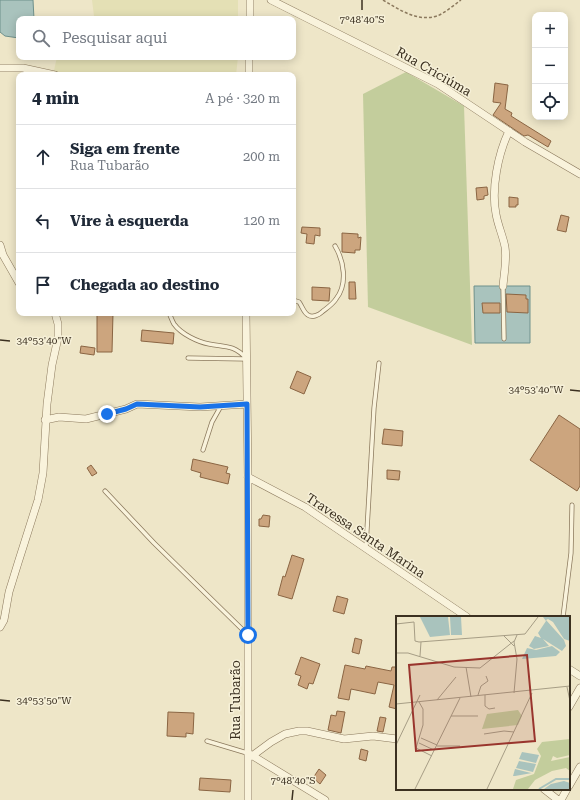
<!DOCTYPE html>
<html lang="pt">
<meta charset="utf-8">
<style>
body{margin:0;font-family:"Roboto Serif",serif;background:#f6f6f7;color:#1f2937}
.controls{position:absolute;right:12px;top:12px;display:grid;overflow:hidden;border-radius:8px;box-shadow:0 2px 10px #0003}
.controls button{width:36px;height:36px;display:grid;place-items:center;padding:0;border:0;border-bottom:1px solid #e0e1e3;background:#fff;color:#1f2937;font:20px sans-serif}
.stop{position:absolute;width:12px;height:12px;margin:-9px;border:3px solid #1a73e8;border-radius:50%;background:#fff}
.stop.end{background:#1a73e8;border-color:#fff;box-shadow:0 1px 4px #0008}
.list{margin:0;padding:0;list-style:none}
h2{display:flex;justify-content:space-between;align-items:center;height:52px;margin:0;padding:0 16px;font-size:17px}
h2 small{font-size:13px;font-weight:400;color:#747a83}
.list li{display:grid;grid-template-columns:26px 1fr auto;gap:12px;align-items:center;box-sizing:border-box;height:64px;padding:0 16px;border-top:1px solid #e0e1e3}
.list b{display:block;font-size:15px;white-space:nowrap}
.list p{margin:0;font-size:13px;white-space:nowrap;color:#747a83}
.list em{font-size:13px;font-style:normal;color:#747a83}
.icon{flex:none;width:22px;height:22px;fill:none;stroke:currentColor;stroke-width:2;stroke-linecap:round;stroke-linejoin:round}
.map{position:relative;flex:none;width:580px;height:800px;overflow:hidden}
.search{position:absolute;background:#fff;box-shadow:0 2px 10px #0003;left:16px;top:16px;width:280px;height:44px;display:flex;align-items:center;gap:10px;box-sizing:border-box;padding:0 14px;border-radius:8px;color:#747a83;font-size:15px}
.panel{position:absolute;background:#fff;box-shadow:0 2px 10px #0003;left:16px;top:72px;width:280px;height:244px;border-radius:8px}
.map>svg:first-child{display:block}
.farmland{fill:#e4e0b5}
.green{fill:#c3cd9c}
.water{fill:#a9c3bd;stroke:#6f918c}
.building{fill:#cca57e;stroke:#8a6543}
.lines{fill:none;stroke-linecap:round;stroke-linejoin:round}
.lane-casing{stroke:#8b795d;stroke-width:5}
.street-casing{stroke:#8b795d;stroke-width:8}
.path{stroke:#8b795d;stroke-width:1.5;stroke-dasharray:3 2;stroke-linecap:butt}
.lane{stroke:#f9f3dc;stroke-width:3.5}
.street{stroke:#f9f3dc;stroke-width:7}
.route{stroke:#1a73e8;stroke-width:5}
.ticks{fill:none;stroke:#3b3020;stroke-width:1.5}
.labels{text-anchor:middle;stroke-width:3;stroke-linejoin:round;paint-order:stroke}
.street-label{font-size:13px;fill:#3b3020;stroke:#f6f0d8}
.inset-river{fill:none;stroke:#a9c3bd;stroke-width:2}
.inset-road{fill:none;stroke:#a69d85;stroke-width:1}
.view{fill:#99352d;fill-opacity:0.15;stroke:#99352d;stroke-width:2}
.inset-edge{fill:none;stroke:#3b3020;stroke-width:2}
.ticks-label{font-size:10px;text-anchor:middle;fill:#3b3020;stroke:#f6f0d8;stroke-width:3;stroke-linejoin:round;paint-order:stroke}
</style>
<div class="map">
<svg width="580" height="800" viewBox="0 0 580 800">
<rect width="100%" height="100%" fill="#eee6c8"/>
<path class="farmland" d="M92,0H238V19H90L94,16Z
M57,57H238L236,75H53Z"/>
<path class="green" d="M406,72L464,106L472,345L368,307L363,94Z"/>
<path class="water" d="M0,0H33L34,19H19V38L5,36L0,32Z
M474,286H530V343H475Z"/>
<path class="building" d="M495,83L508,85L505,109L512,113L511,116L551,141L548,147L528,135L524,136L493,115L501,103L493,102Z
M487,187L488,195L484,196V199L477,200L476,188Z
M509,197L518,198V205H516V207H509Z
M561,215L569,217L566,232L557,230Z
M302,227L320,228V236L315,235L314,244L306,243L307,234L301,233Z
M342,233L358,234V238L361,237L360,250H355V253L342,252Z
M349,282H355L356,299H349Z
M312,287L330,288L329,301L312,300Z
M506,294L526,295V299H528V313L507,312Z
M482,303H500V313H483Z
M97,313H113L112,352H97Z
M142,330L174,333L173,344L141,341Z
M81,346L95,348L94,355L80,353Z
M297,371L311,377L304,394L290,388Z
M559,415L580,429V486L577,491L530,460Z
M384,429L403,431L402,446L382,444Z
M193,459L228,467L226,473L230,474L228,484L200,477L201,473L191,470Z
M91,465L97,473L92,476L87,468Z
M387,470L400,471L399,480L387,479Z
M263,515L270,516L269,527L259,526V519H261Z
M292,555L304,559L292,599L278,595L283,576L285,577Z
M337,596L348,599L344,614L333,611Z
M355,638L362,640L359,654L352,652Z
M301,657L320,664L313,684L309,683L307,689L298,685L301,676L295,674Z
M345,665L365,669L366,666L391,671L392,667H397V709L389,707L394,685L378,682L375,694L351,689L349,700L338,698Z
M337,711L345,712L341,733L328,730L331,715L336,716Z
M168,712L194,713L193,734L186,733V737L167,736Z
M380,717L386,718L383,732L377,731Z
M361,749L368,751L366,761L359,759Z
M319,769L326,775L320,784L313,778Z
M200,778L231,780L230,792L199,790Z"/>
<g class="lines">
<defs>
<path id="lane" d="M503,286L504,339
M293,300L299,302C302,306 304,313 308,315C312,318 319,315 322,312C327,308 333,304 336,299C348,284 344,261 335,246
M169,313C171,317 172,321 174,324C181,334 198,342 209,344C226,347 234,345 246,358
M188,358L246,359
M203,450L212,422L221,406
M105,491L154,543L247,634
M366,547L374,408L379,363
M563,617L571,553L572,505
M207,741L247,753"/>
<path id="street" d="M271,0L438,84L525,142L580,174
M250,19V0
M0,68H23L55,75
M249,75V57
M0,245L3,255L19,283
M503,286C504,274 507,259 505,247C503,236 498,226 496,214C491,189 498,154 509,131
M246,313L248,477V800
M45,420L59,417L86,419L126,409L137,404L200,407L247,404
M248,477L305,507L467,617
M0,627L4,620L9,592L18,563L38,500L43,473L47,404L52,365L58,338V324L55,313
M569,669L580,676
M569,707L580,688
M248,753L325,800
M252,756L271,742L285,734L299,731H307L344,739L373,736L397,739
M569,786L580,767
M544,789L558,800
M561,800L567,789"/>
</defs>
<use href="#lane" class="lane-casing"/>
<use href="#street" class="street-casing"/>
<path class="path" d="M383,0C400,10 417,22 437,16C445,13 454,5 461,0"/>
<use href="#lane" class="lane"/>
<use href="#street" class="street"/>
</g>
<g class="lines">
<path class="route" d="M107,414L126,409L137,404L200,407L247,404L248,635"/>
</g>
<path class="ticks" d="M362,10V0M0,340L10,341M570,390L580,391M0,700L10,701M292,800L293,790"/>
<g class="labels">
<g class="street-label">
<text transform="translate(434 71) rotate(30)" y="5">Rua Criciúma</text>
<text transform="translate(366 535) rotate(34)" y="5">Travessa Santa Marina</text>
<text transform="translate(235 700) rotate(-90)" y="5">Rua Tubarão</text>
</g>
</g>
<g transform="translate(396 616)">
<rect width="174" height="174" fill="#eee6c8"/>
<path d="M122,94L126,100L122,109L86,113L91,98ZM174,123V139L161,142L157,140L155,145L174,141V155L170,152L156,155L139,164L132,173H117L120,164L138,158L145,140L141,133L146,126Z" fill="#c3cd9c"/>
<path d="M24,1H52L54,19L34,21ZM54,1H65L66,19H55ZM147,1H174V25L168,23L157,6L152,3L150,4L168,24L170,30L166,35L147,23L153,30L138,33L133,30L139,20L145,22L142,17L150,5ZM156,30L164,36L160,40L126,43L131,32L140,34ZM126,136L143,139L140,147L123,143ZM123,145L140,148L137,156L120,152ZM119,153L135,157H136L119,160H117ZM168,165L174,167V173H148L155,168Z" fill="#a9c3bd"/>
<path class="inset-river" d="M143,173L160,163H174"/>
<path class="inset-road" d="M0,8L18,6L19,25L23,26L129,18L142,1M108,20L118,30M0,37H12L58,51L84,52L118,25M24,40L25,26M70,51L75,81M171,71L174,85M118,77L121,43L118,26L121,19M82,79L85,70L92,65L90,60M89,79V90L93,93L99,92M41,84L60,61M23,86L27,93V109L20,132L36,140M0,88L174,70M55,100H82M88,118L108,115L118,116M25,122L41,129M23,127L38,134M0,129L24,79M41,130H64M19,173L64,82M91,173L136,77"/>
<path class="view" d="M131,39L139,125L20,135L13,49Z"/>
<rect width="174" height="174" class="inset-edge"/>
</g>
<g class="ticks-label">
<text x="362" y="23">7°48'40"S</text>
<text x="44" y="344">34°53'40"W</text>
<text x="536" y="393">34°53'40"W</text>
<text x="44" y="704">34°53'50"W</text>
<text x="293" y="784">7°48'40"S</text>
</g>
</svg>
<div class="controls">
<button>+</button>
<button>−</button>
<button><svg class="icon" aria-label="locate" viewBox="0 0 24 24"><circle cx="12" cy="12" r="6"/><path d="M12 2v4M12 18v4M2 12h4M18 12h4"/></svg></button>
</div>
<div class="stop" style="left:248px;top:635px"></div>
<div class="stop end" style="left:107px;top:414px"></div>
<div class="search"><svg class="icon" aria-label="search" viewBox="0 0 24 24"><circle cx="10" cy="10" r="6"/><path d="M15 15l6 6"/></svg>Pesquisar aqui</div>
<section class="panel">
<h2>4 min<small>A pé · 320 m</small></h2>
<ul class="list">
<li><svg class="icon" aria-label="ahead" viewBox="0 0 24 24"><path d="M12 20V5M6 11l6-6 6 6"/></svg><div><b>Siga em frente</b><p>Rua Tubarão</p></div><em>200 m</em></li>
<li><svg class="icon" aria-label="left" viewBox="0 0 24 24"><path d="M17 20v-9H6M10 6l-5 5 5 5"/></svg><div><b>Vire à esquerda</b></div><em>120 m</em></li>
<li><svg class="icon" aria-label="arrive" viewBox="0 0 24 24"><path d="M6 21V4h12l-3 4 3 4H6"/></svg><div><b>Chegada ao destino</b></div></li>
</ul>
</section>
</div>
